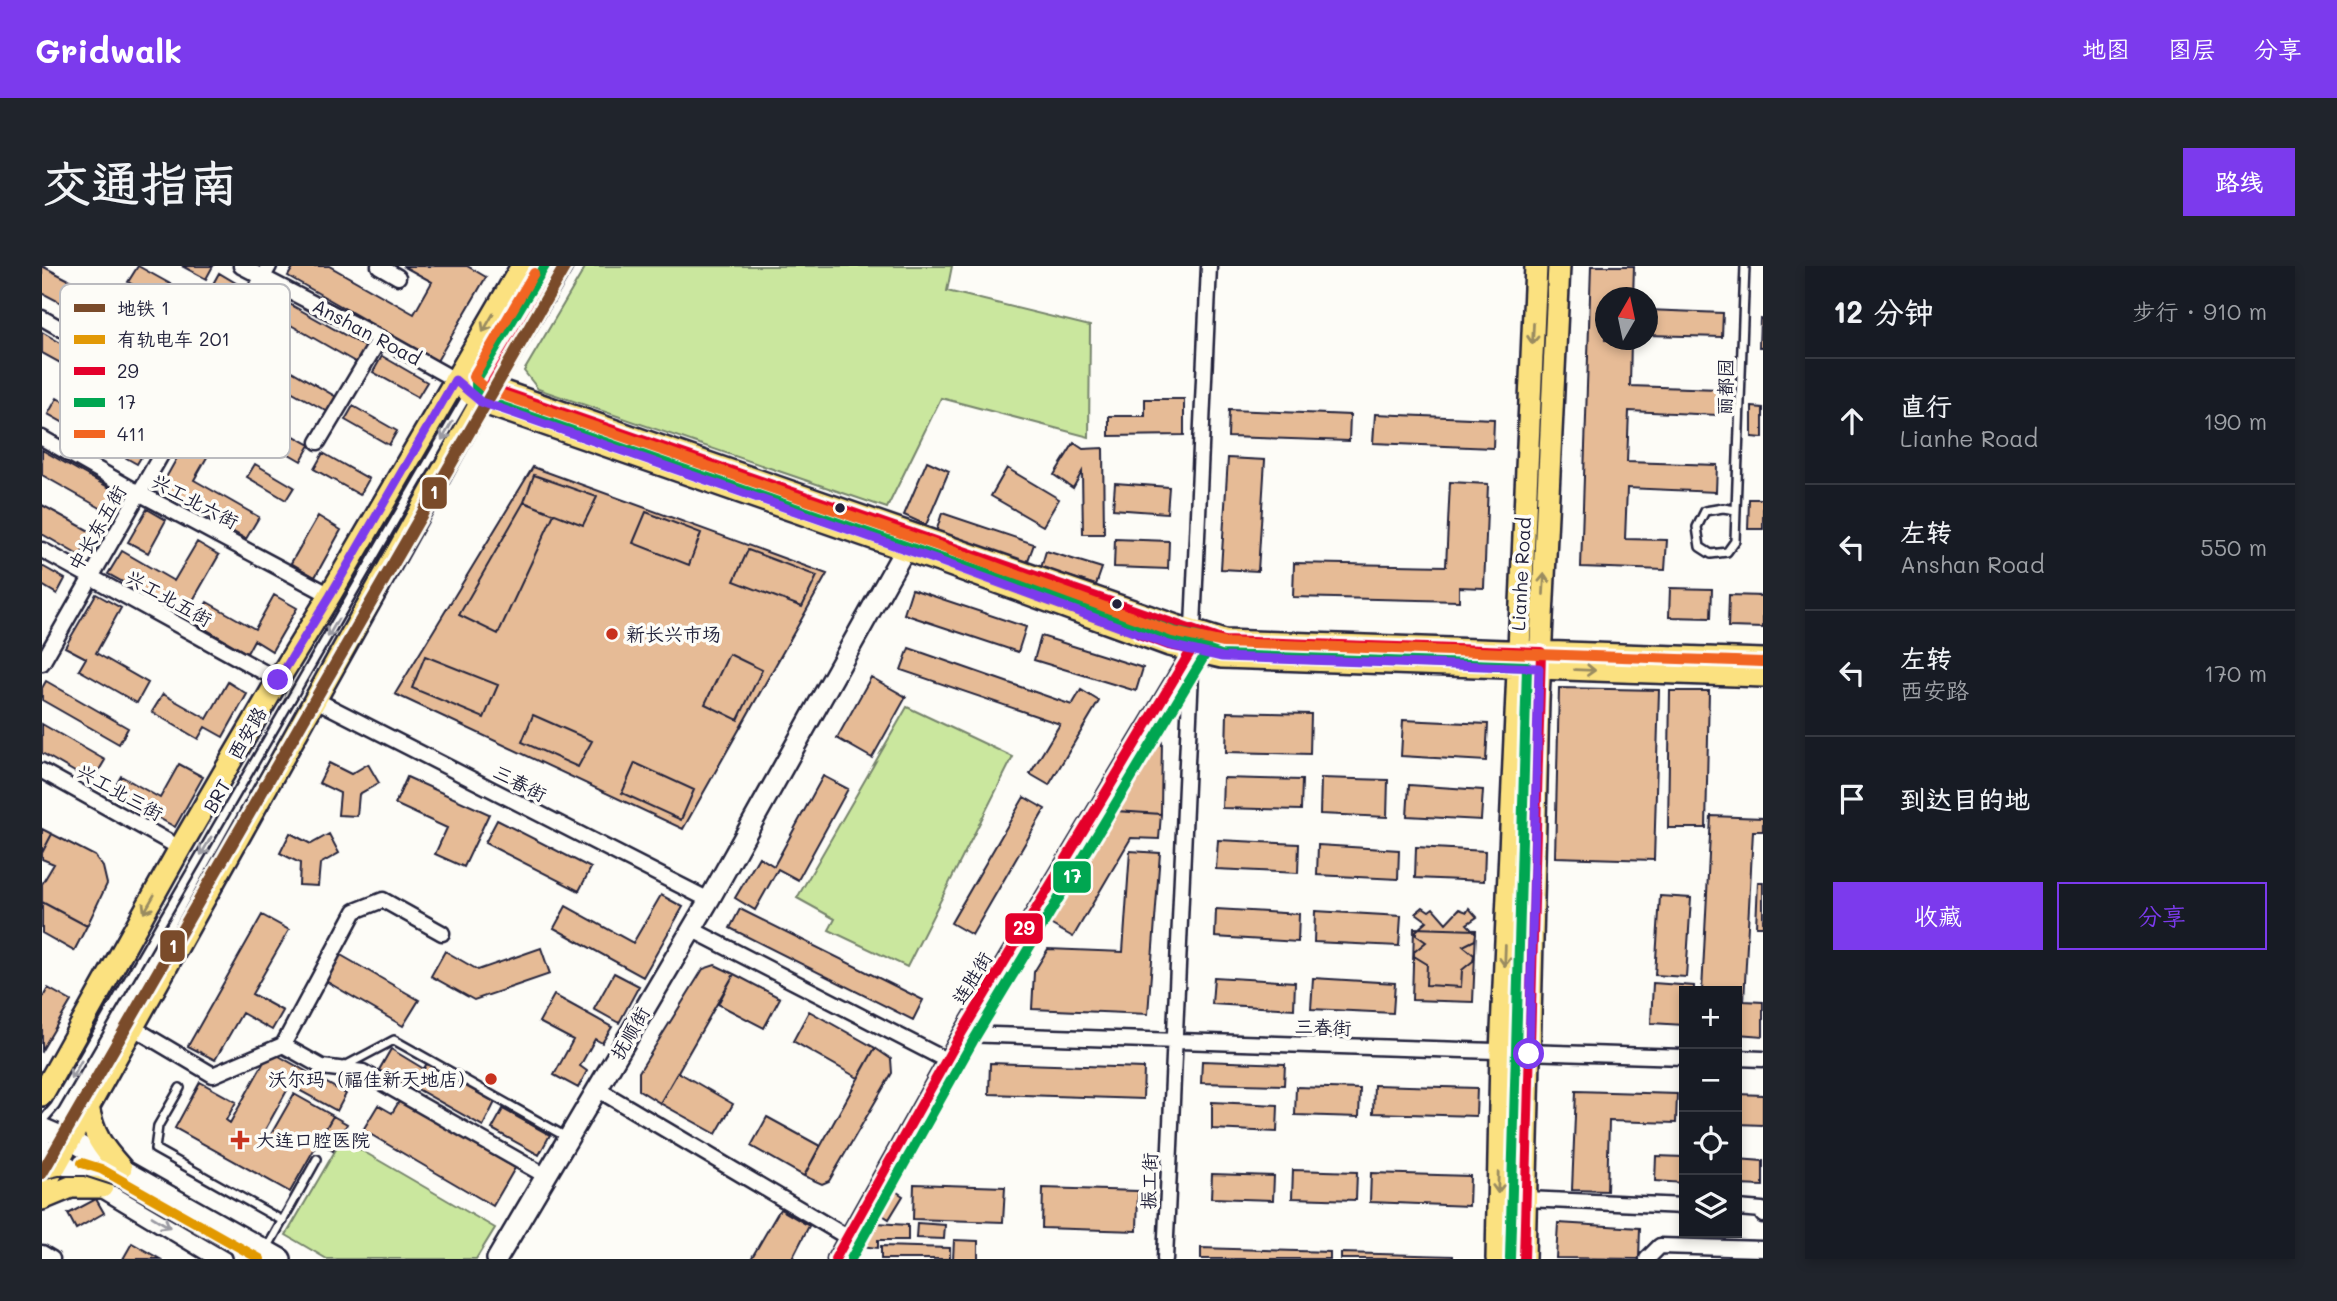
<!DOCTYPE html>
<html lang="zh">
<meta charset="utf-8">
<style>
body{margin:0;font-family:Mali,"LXGW WenKai TC",sans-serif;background:#20242c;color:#f1f3f6}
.controls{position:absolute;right:21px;bottom:21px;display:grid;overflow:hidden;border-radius:0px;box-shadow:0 4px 10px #0003}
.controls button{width:63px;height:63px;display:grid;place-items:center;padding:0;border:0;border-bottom:2px solid #363941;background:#171b24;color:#f1f3f6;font:35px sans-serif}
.compass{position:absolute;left:1553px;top:21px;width:63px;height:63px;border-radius:50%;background:#171b24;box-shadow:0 4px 10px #0003;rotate:9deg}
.stop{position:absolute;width:21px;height:21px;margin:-16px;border:5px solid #7c3aed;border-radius:50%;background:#fff}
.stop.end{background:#7c3aed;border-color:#fff;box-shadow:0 2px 7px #0008}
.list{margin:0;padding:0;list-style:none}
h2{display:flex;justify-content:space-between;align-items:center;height:91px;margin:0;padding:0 28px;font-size:30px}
h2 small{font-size:23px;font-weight:400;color:#9ea1a6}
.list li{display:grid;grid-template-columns:46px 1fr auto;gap:21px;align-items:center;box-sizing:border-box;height:126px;padding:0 28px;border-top:2px solid #363941}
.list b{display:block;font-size:26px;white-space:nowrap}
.list p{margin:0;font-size:23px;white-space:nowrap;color:#9ea1a6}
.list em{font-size:23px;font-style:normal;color:#9ea1a6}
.actions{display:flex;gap:14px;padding:21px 28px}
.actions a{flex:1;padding:16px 0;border:2px solid #7c3aed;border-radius:0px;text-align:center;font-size:24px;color:#7c3aed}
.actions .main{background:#7c3aed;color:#fff}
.icon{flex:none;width:38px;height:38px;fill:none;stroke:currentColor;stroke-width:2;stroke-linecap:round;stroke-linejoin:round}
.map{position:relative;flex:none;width:1721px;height:993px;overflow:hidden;border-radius:0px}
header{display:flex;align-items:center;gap:42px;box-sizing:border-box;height:98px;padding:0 35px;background:#7c3aed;color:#fff}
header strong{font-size:33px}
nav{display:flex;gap:38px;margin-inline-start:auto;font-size:24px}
.intro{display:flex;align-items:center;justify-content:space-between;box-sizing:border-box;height:168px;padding:0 42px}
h1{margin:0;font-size:49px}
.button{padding:18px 32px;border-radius:0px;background:#7c3aed;color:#fff;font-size:24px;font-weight:700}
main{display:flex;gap:42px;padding:0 42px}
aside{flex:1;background:#171b24;border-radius:0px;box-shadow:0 4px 10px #0003}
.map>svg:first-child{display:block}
.green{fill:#cae79e;stroke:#76846c;stroke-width:2}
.building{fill:#e6bb96;stroke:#22223b;stroke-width:2}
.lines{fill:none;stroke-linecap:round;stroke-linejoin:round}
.lane-casing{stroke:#22223b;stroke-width:12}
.street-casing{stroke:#22223b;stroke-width:19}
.secondary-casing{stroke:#22223b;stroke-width:24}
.primary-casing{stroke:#22223b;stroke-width:26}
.lane{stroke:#fdfcf7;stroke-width:7}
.street{stroke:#fdfcf7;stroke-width:14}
.secondary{stroke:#fdfcf7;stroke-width:19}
.primary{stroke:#fbe180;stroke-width:21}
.tram{stroke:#22223b;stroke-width:2}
.bus-1-casing{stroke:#fdfcf7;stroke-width:16}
.bus-2-casing{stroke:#fdfcf7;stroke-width:16}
.bus-3-casing{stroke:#fdfcf7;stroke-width:16}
.bus-1{stroke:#e4002b;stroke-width:10}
.bus-2{stroke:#00a651;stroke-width:10}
.bus-3{stroke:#f26522;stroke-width:10}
.tram-1-casing{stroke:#fdfcf7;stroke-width:16}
.tram-1{stroke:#e29906;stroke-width:10}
.metro-1-casing{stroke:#fdfcf7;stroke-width:18}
.metro-1{stroke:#7a4b2a;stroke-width:12}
.oneway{stroke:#998b61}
.oneway2{stroke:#9a9aa2}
.route{stroke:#7c3aed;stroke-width:9}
.bus-dot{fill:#22223b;stroke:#fdfcf7;stroke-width:2.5}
.poi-dot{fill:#c8321e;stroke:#fdfcf7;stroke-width:2.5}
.labels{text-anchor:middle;stroke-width:7;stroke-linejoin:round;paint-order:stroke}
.street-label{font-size:19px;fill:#22223b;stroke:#fdfcf7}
.poi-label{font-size:19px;fill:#22223b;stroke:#fdfcf7;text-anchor:start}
.key{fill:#fdfcf7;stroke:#bbbbbf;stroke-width:2}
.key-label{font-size:19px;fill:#22223b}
.line-badge{stroke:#fdfcf7;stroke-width:2.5}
.badge-label{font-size:19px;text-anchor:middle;font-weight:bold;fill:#fff}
</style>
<header>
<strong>Gridwalk</strong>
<nav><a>地图</a><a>图层</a><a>分享</a></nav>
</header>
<div class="intro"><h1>交通指南</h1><a class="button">路线</a></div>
<main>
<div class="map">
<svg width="1721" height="993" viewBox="0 0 1721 993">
<rect width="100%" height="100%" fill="#fdfcf7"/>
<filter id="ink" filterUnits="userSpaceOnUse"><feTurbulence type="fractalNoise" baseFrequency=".0143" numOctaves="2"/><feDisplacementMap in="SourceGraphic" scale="14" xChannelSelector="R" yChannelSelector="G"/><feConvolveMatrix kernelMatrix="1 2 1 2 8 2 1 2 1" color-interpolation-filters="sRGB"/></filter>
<g filter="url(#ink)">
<path class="green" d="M544,0H910L905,25L1048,60L1047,171L899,132L845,242L496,123L482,105Z
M865,441L971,491L865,701L787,664L793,653L755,632Z
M300,873L453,962L434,993H285L244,969Z"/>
<path class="building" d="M0,0L31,16L19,37L0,27Z
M96,0L161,36L177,7L199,20L174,65L86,16Z
M140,0H171L164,13Z
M252,0H287L372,48L390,16L361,0H425L444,11L395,95L246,10Z
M1549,0H1592L1591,32H1563V74H1589L1588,120L1677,123L1676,149L1587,145L1585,196L1675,199L1674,226L1585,222L1583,273L1625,274L1623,304L1539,301Z
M235,31L324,81L315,97L226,46Z
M1605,44L1681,47L1680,71L1605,69Z
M1718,53H1721V81H1717Z
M0,66L29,83L20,98L0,87Z
M208,81L296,132L288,147L199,97Z
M340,90L385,116L376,131L331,106Z
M179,129L268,179L259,195L171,144Z
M15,132L104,183L95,198L6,148Z
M1103,133H1142V169L1067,170V150H1103Z
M311,140L355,165L347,179L303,154Z
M1710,141L1721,142V172L1710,171Z
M1187,144L1308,149L1307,175L1186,171Z
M1333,148L1452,153L1451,182L1331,177Z
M149,167L172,179L152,214L217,251L204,273L117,224Z
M1032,177L1041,183L1061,182L1062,268H1041L1040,206L1031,222L1012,209Z
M0,184L73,225L62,244L0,209Z
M281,187L327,213L318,229L272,203Z
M1186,192L1223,194L1216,305L1179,303Z
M885,195L907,205L884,259L862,249Z
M213,198L252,221L244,234L205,211Z
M491,201L785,308L641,563L353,428Z
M965,202L1017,233L1001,260L949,230Z
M492,209L555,231L541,259L482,236Z
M1408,216L1446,218L1442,322L1417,321V335L1251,331L1252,297L1404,300Z
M1073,217L1127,221L1125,247L1071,243Z
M1707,233H1721V263H1706Z
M482,236L512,248L456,368L417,349Z
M0,239L51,267L38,290L0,268Z
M105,243L124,254L106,287L86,276Z
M604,246L659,267L647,299L591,277Z
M900,247L992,278L985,297L894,266Z
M276,250L299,264L273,311L249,297Z
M1073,273L1127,275L1126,303L1072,301Z
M155,276L177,289L142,350L66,308L80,285L132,315Z
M706,284L775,310L760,341L692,315Z
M1004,285L1060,302L1054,319L999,302Z
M0,300L23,313L15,328L0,319Z
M1628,322L1670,323L1669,352L1627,351Z
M870,323L984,361L976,386L862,348Z
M54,328L79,342L54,387L106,417L95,437L37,404L44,392L23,381Z
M232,329L255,342L230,385L212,374L205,387L153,357L165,336L213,363Z
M1687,329L1721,330V362L1686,361Z
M999,370L1101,402L1094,425L992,394Z
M867,382L1030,439L1039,424L1057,435L1007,519L988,508L1018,458L859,404Z
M687,388L720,404L696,454L663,438Z
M383,390L456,419L442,452L370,422Z
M829,411L864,431L830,492L795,472Z
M4,415L86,462L77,478L0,434V422Z
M186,416L205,428L181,471L163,461L156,473L110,446L121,428L165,453Z
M1517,422L1617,424L1612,594L1513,591Z
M1628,425H1667L1664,562H1626Z
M1185,446L1269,448L1268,488L1184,486Z
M491,449L550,475L536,501L480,476Z
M1361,454L1446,458L1444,495L1359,490Z
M0,458L63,494L50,516L0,487Z
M1111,473H1120L1119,548L1074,545Z
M287,497L309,508L326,498L337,517L317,528L315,550L296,549L298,527L277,517Z
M593,497L652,524L639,554L580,527Z
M137,498L161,511L133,561L70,526L79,510L118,532Z
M781,510L806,523L756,614L736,603L713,644L693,632L717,591L732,600Z
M365,511L447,548L422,601L393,588L405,562L353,538Z
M1181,512L1260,514L1259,544L1180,542Z
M1279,512L1346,514L1345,551L1278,548Z
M1367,519L1441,524L1439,554L1365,550Z
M982,531L1003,543L930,669L909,657Z
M1074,545L1119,548L1117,573L1089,572L1031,671L1008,658Z
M1669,550L1721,552V565H1711L1702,735L1721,736V770L1695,768V725H1660Z
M455,554L549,602L537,625L443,577Z
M0,563L10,568L0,587Z
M248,567L269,578L287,568L297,587L278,598L276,620L257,619L258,597L238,587Z
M10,568L53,590L61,601L65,618L45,660L0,636V618L12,598L0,593V587Z
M1176,574L1257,578L1256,607L1174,603Z
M1276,579L1357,584L1356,613L1275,609Z
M1374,581L1443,585L1442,615L1373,612Z
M1088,585L1118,587L1106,748L990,743L992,706L1006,683L1081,686Z
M1716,616H1721V660H1714Z
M619,629L641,641L601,711L512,662L524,640L591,677Z
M1618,630L1649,632L1644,711L1613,709Z
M0,636L45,660L32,685L0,667Z
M1381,641L1387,645L1391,642L1404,657L1417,643L1425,646L1427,642L1435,651L1425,658L1434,667L1433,674L1421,680L1432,689L1431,695L1420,704L1419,721L1384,719L1385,698L1372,690V686L1384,676L1374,669V665L1385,655L1374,647Z
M698,643L881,734L871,754L688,662Z
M1174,643L1257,648L1256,676L1173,671Z
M1273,645L1359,650L1357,680L1272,676Z
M220,649L247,664L210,728L241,745L230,764L200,747L173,794L146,780Z
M1372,662L1434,664L1431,736L1370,734Z
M499,682L508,708L432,734L389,710L403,685L436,704Z
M297,688L377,734L361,760L282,714Z
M673,699L692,708L618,837L597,824V806L661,703Z
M572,707L597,720L577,757L552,743Z
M692,708L738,732L722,762L676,738Z
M1172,711L1253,716L1252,743L1170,738Z
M1271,712L1353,717L1351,747L1269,743Z
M1611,717L1652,720V725H1642V759L1609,757Z
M6,722L29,735L0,784V733Z
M512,729L570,761L560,777L553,773L538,800L545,805L536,822L512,809L531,774L497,756Z
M767,745L833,782L816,812L751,775Z
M833,782L849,793L850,807L787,915L780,918L762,910Z
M349,783L382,803L370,824L337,804Z
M228,785L304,828L295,845L248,819L218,873L224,877L252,828L291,850L248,926L133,862L158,816L194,836L184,854L188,857Z
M1160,795L1243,798L1242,819L1159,817Z
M385,797L453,836L441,860L372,821Z
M948,797L1102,802L1101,833L947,828Z
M636,806L691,838L674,868L618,837Z
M1332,819L1435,822L1434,850L1331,847Z
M1254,821L1318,823L1317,851L1253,849Z
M1534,825L1635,828L1634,857L1567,855L1565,925L1530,924Z
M1695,828L1721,829V859L1695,858Z
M358,834L473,902L451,940L321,864L336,839L350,847Z
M1170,836L1236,839L1235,866L1170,863Z
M461,843L508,869L497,889L450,863Z
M291,850L305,858L291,885L276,875Z
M725,851L778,880L762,910L709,880Z
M1614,890L1642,891V917L1613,915Z
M1695,893L1721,895V920L1695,919Z
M1251,904L1315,906L1314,934L1250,932Z
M1329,907L1428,910L1427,940L1328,936Z
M1170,908L1232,910L1231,934L1169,932Z
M872,918L963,921L961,956L871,953Z
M849,922L861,930L847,953L834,945Z
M1001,922L1096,925L1095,965L1000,962Z
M54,933L62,947L34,963L26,948Z
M738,943L767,960L750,993H709Z
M834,957L866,959V974H836V982L817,980L823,966H832Z
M875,957L903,959L902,973L874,972Z
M1516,957L1598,962L1597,993L1514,992Z
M912,974L936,975V993H911Z
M90,977L118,993H81Z
M839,980L908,982V993H839Z
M1159,982L1288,986V993H1159Z
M1299,987L1411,990V993H1299Z"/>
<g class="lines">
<defs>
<path id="lane" d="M433,114L500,0
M1694,244L1681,242L1663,245L1655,261L1658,281L1669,288L1685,286L1693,275L1694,244L1703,0
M301,801L352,774L526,872
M138,822L116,860L113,883L241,955
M0,855L13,840L426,128
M224,984L275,893"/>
<path id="street" d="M199,0L338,72L413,114
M337,0L356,11
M0,52L149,136
M0,172L97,227L288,329
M276,176L338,72
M0,284L236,414
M0,397L227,0
M272,433L667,634
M0,505L138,582
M649,663L904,794
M90,761L171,809L241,779L280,801L321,806L504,910
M919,768L1642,791
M241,779L313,645L341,634L400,667
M1695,792L1721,793
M555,823L805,971
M1484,933L1642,940
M1695,942L1720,944L1721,949
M0,987L10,993
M793,993L919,768L1149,385
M1123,993L1167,0
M1605,993L1618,980L1721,983"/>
<path id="secondary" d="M0,862L28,874L239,993
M0,882L17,895L180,993
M455,993L667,634L863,283"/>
<path id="primary" d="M413,114L439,136L897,295L1127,379L1180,391L1721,410
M415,114L447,121L1134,360L1182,375L1721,394
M0,829L138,582L236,414L288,329L480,0
M46,840C51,869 60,881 79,902
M0,924L439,136L519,0
M0,933L29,921H60
M1455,993L1459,787L1494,0
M1482,993L1496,435L1517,0"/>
</defs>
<use href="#lane" class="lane-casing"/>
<use href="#street" class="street-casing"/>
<use href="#secondary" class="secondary-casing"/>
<use href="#primary" class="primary-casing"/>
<use href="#lane" class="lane"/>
<use href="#street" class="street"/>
<use href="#secondary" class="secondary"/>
<use href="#primary" class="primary"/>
<path class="tram" d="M0,914L17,910H42L73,920L187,987"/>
<defs>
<path id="bus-1" d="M519,0L447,121L1182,375L1499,386L1482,993
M793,993L919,768L1150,383L1127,379L1097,368"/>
<path id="bus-2" d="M503,0L434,115V126L441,134L1179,389L1485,400L1468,993
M809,993L931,775L1163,389L1164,380L1157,371L1131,365L1102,355"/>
<path id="bus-3" d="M492,7L431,111L446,124L902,282L1131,366L1182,377L1721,396"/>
</defs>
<use href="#bus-1" class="bus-1-casing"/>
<use href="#bus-2" class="bus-2-casing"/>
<use href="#bus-3" class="bus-3-casing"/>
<use href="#bus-1" class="bus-1"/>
<use href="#bus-2" class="bus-2"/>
<use href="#bus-3" class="bus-3"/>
<defs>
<path id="tram-1" d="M40,897L59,903L218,993"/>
</defs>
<use href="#tram-1" class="tram-1-casing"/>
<use href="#tram-1" class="tram-1"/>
<defs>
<path id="metro-1" d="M0,907L523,0"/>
</defs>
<use href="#metro-1" class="metro-1-casing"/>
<use href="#metro-1" class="metro-1"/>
</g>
<defs><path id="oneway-shaft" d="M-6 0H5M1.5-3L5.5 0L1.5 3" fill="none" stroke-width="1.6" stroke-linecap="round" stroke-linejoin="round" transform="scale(1.75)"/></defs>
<g class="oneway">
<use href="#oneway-shaft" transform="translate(446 57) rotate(120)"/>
<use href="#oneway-shaft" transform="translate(1491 68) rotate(93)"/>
<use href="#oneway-shaft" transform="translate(1502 318) rotate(-87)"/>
<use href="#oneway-shaft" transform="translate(1543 404) rotate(2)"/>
<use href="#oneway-shaft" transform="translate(107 638) rotate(120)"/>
<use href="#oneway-shaft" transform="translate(1463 690) rotate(92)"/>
<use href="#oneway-shaft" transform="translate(1456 917) rotate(91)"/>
</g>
<g class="oneway2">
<use href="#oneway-shaft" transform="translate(405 165) rotate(120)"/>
<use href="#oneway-shaft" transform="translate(291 362) rotate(120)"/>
<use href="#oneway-shaft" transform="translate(164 580) rotate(120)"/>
<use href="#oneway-shaft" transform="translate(34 804) rotate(120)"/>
<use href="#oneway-shaft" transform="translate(119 956) rotate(31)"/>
</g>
</g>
<g class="lines" filter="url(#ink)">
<path class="route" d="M236,414L288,330L413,114L439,136L897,295L1127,379L1180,391L1497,402L1487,788"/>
</g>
<g class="bus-dot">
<circle cx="798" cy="242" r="6"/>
<circle cx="1075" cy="338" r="6"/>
</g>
<g class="poi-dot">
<circle cx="570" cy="368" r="7"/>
<circle cx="449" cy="813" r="7"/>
<path d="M194.5 863.5h7v7h7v7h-7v7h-7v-7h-7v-7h7z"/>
</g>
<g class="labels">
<g class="street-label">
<text transform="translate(325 66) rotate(28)" y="7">Anshan Road</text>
<text transform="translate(1683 121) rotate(-88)" y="7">丽都园</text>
<text transform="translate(153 235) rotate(28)" y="7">兴工北六街</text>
<text transform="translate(55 262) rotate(-60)" y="7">中长东五街</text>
<text transform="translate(1479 308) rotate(-87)" y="7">Lianhe Road</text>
<text transform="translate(127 332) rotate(29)" y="7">兴工北五街</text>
<text transform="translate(205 467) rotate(-60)" y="7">西安路</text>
<text transform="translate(478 517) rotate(27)" y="7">三春街</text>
<text transform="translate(78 526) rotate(29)" y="7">兴工北三街</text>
<text transform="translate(175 530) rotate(-60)" y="7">BRT</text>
<text transform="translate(930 712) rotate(-59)" y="7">连胜街</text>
<text transform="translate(1281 761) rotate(2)" y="7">三春街</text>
<text transform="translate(588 767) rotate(-60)" y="7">抚顺街</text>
<text transform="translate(1107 915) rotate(-88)" y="7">振工街</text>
</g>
<g class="poi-label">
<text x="584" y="375">新长兴市场</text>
<text x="435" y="820" text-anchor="end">沃尔玛（福佳新天地店）</text>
<text x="214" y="881">大连口腔医院</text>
</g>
</g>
<rect x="18" y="18" width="230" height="174" rx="10" class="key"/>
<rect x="32" y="38" width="31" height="8" fill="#7a4b2a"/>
<rect x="32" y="69" width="31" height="9" fill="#e29906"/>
<rect x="32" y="101" width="31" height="8" fill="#e4002b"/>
<rect x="32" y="132" width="31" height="9" fill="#00a651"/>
<rect x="32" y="164" width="31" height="8" fill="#f26522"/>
<g class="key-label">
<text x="75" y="49">地铁 1</text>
<text x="75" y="80">有轨电车 201</text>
<text x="75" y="112">29</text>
<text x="75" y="143">17</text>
<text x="75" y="175">411</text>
</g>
<g class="line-badge">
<rect x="379" y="210" width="27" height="34" rx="7" fill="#7a4b2a"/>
<rect x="1010" y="594" width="40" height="34" rx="7" fill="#00a651"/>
<rect x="962" y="646" width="40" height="33" rx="7" fill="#e4002b"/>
<rect x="117" y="663" width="27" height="34" rx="7" fill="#7a4b2a"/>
</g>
<g class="badge-label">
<text x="392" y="233">1</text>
<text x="1030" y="617">17</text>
<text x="982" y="669">29</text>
<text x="131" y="687">1</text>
</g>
</svg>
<div class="controls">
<button>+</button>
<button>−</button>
<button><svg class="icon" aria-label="locate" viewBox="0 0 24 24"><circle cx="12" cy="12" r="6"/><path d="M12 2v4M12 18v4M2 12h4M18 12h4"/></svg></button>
<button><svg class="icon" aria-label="layers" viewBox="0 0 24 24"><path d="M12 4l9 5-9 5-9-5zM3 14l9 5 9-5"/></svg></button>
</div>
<svg class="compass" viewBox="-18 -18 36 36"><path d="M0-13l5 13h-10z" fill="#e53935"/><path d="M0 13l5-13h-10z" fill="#9ea1a6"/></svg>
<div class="stop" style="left:1487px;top:788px"></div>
<div class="stop end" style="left:236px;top:414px"></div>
</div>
<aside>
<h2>12 分钟<small>步行 · 910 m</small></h2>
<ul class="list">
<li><svg class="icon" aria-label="ahead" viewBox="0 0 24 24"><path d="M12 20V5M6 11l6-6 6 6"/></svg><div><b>直行</b><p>Lianhe Road</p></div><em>190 m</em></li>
<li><svg class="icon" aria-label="left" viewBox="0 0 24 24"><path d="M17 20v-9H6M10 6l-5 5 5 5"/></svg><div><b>左转</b><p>Anshan Road</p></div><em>550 m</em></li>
<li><svg class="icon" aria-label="left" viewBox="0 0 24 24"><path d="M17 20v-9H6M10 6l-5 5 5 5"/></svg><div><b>左转</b><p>西安路</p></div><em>170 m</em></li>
<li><svg class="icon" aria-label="arrive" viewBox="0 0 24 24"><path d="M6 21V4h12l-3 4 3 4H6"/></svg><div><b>到达目的地</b></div></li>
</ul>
<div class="actions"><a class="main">收藏</a><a>分享</a></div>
</aside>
</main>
